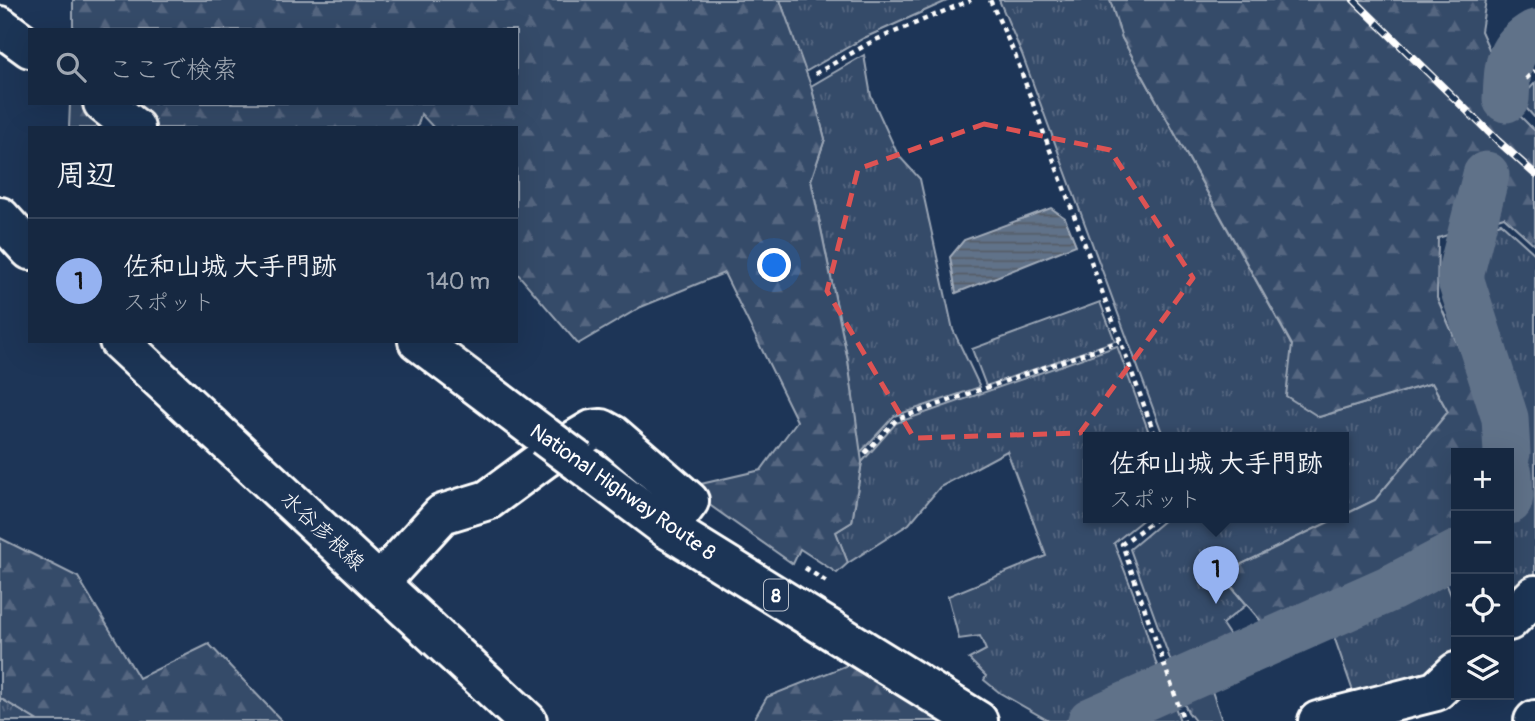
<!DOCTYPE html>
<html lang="ja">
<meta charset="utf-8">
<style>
body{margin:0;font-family:Pangolin,"Klee One",sans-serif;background:#1f3048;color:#f1f3f6}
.controls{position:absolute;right:21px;bottom:21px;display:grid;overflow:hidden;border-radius:0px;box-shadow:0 7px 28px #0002}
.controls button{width:63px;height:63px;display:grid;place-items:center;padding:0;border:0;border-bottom:2px solid #35445a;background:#162841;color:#f1f3f6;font:35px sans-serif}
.you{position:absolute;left:775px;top:266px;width:24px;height:24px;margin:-18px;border:5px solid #fff;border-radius:50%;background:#1a73e8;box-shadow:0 0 0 10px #1a73e833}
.badge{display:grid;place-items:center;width:46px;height:46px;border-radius:50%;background:#95b2f1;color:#111;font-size:23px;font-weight:700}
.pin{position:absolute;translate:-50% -58px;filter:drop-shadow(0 2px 4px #0008)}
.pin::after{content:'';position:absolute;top:37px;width:24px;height:21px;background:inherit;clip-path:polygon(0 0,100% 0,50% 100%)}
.popup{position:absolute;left:1083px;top:432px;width:266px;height:91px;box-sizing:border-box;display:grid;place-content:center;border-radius:0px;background:#162841;filter:drop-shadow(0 2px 5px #0005);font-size:23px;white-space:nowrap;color:#9ea6b1}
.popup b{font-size:26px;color:#f1f3f6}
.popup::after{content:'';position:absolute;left:50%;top:100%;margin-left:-14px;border:14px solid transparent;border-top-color:#162841}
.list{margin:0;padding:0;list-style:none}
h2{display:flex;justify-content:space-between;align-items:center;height:91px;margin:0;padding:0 28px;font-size:30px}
h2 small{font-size:23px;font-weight:400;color:#9ea6b1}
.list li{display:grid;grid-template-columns:46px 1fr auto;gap:21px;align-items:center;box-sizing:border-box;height:126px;padding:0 28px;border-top:2px solid #35445a}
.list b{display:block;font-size:26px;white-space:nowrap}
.list p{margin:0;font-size:23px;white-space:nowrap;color:#9ea6b1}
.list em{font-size:23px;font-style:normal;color:#9ea6b1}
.icon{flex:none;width:38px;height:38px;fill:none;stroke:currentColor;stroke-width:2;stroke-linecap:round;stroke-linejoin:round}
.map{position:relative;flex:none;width:1535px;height:721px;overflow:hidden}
.search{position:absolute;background:#162841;box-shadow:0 7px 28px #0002;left:28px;top:28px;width:490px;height:77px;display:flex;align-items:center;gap:18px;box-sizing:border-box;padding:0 24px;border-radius:0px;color:#9ea6b1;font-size:26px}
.panel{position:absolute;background:#162841;box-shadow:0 7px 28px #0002;left:28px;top:126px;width:490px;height:217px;border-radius:0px}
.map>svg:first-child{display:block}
.grass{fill:url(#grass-tufts);stroke:#9aa5b4;stroke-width:2}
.forest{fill:url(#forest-firs);stroke:#9aa5b4;stroke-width:2}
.water{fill:url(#water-rules);stroke:#a0aab8;stroke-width:2}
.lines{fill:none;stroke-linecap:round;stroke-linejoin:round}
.river{stroke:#617289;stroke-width:47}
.minor-casing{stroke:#fff;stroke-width:44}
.major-casing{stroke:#fff;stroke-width:44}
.highway-casing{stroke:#fff;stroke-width:44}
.path{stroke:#fff;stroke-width:4.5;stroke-dasharray:5 5;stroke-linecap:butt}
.minor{stroke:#1d3557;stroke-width:38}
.major{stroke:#1d3557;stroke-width:38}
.highway{stroke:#1d3557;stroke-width:38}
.rail-casing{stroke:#fff;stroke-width:8}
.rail{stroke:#1d3557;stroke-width:5;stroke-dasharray:16;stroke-linecap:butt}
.highway-bridge-casing{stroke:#fff;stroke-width:44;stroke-linecap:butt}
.highway-bridge{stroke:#1d3557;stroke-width:38}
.marked{fill:none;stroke:#de5353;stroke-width:5;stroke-dasharray:14 9;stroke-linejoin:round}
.labels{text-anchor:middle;stroke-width:6;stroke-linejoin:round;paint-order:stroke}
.shield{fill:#1d3557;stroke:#bbc2cd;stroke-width:2}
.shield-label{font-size:19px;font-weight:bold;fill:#fff}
.street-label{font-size:21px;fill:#fff;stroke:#1d3557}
</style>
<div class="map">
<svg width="1535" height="721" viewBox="0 0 1535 721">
<defs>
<pattern id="grass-tufts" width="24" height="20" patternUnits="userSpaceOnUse" patternTransform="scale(1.75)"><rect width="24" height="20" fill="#364b69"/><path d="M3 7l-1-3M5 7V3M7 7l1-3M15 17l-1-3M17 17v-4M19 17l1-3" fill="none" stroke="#546680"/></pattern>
<pattern id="forest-firs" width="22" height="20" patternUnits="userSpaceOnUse" patternTransform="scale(1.75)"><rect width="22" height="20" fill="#364b69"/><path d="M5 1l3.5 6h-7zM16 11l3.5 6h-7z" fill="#546680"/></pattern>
<pattern id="water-rules" width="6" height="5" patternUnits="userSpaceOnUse" patternTransform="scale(1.75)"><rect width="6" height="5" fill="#617289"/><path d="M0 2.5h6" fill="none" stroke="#555d67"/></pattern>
</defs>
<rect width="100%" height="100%" fill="#1d3557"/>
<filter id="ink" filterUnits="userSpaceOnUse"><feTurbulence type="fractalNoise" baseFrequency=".0143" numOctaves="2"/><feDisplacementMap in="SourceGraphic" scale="14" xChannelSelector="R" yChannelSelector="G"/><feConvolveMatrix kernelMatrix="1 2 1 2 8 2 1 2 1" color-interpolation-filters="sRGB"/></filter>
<g filter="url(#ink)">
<path class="grass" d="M780,0H949L864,38L805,72Z
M999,0H1110L1122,38L1292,346L1319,417L1432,383L1448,412L1375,500L1344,515V438H1164L1022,54Z
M864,55L871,96L898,155L920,179L953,330L980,387L894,416L860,453L848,361L811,180L825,139L811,86Z
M1535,83V118L1519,100Z
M1501,223L1535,254V581L1518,598L1509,572V528L1511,526L1520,498L1511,414L1470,278L1482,229Z
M1100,302L1115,341L986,386L972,349Z
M1117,346L1151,438H1088V518H1145L1114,543L1136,600L1161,678L1066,721H1049L1000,693L984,680L986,676L969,659L986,650L980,636L959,639L948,596L1046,556L1007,451L940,487L909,524L848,563L836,532L852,522L862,462L896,423Z
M1167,518H1337L1221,574L1246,605L1222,624L1238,648L1175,673L1130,549Z
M1441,570L1456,608V655L1421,686L1356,700L1329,622Z
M1208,679L1222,721H1195L1188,712L1178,692Z
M1171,695L1180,721H1108Z
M0,698L38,721H0Z"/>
<path class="forest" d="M73,0H780L811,86L825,139L811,180L848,361L862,462L852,522L836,532L848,563L837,573L800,549L793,564L691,492L701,484L761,470L797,421L724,273L641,307L578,344L516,272V128H434L421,114L417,128H69L70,103H516V30H73Z
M1110,0H1486L1481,31L1518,114L1535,131V245L1504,217L1438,238L1437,298L1487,411L1489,453H1456V535L1405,564L1265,626L1221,574L1337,518H1344V515L1375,500L1448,412L1432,383L1319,417L1286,396L1292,345L1122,38Z
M0,538L78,577L139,678L209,644L282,721H38L0,698Z
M850,664L943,721H753L767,697Z"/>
<path class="water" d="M1051,208L1065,218L1076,245L956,293L950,257L964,240Z"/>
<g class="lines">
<path class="river" d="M1506,99C1508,69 1505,50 1535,33
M1486,175L1461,272V281L1505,418L1507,453
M1509,474L1510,496L1509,501
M1091,721L1393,587L1456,554"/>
<defs>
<path id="minor" d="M379,583L442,514L488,500L545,458L592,430L602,429L613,435L689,501L668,529
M1509,621L1535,595
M1318,721L1436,691L1456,672"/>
<path id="major" d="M0,217L30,250
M119,341L527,721"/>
<path id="highway" d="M0,26L30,48
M103,103L135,128
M418,341L544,436
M579,462L668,529L978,721
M1534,721L1535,720"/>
</defs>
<use href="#minor" class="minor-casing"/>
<use href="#major" class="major-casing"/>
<use href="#highway" class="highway-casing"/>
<path class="path" d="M990,0L1015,55L1156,438
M815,74L873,41L971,0
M1526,79L1535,70
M865,453L897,419L1120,341
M1157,518L1122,544L1184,721
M805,568L828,583"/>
<use href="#minor" class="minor"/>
<use href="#major" class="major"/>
<use href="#highway" class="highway"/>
<defs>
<path id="rail" d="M1354,0L1498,141L1535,174"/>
</defs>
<use href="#rail" class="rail-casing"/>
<use href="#rail" class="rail"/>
<defs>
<path id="highway-bridge" d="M544,436L579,462"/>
</defs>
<use href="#highway-bridge" class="highway-bridge-casing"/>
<use href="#highway-bridge" class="highway-bridge"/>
</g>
</g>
<path class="marked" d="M984,124L1110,150L1193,278L1080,433L914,438L827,291L858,169Z"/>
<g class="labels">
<rect class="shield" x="764" y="579.5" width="24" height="31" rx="5"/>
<g class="shield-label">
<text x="776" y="602">8</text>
</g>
<g class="street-label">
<text transform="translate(623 492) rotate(35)" y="7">National Highway Route 8</text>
<text transform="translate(323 531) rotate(43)" y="7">水谷彦根線</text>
</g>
</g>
</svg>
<div class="controls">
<button>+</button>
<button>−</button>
<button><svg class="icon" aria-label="locate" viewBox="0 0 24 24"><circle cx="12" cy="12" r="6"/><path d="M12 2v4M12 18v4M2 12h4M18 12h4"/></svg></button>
<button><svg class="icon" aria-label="layers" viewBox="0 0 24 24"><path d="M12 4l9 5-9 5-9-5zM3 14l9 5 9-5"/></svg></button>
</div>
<div class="you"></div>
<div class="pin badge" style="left:1216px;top:604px">1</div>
<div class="popup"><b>佐和山城 大手門跡</b>スポット</div>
<div class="search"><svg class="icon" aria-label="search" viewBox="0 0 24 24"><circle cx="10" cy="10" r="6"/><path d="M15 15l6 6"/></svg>ここで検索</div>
<section class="panel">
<h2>周辺<small></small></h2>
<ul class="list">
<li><span class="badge">1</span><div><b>佐和山城 大手門跡</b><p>スポット</p></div><em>140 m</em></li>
</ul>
</section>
</div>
